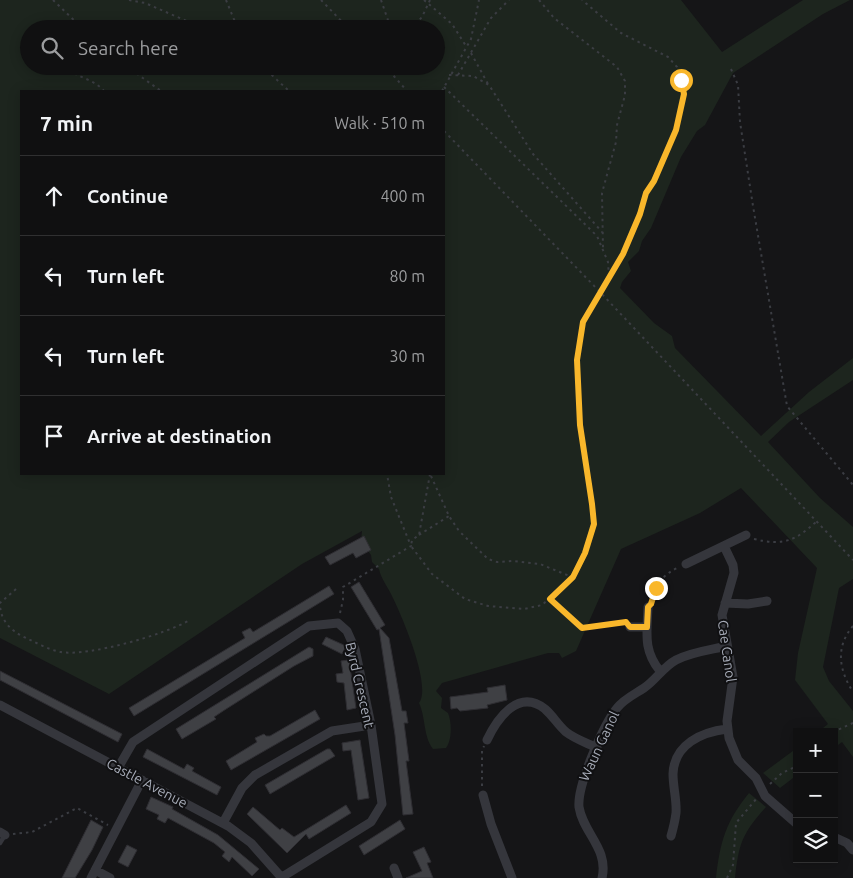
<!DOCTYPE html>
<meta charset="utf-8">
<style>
body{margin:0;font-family:Ubuntu,sans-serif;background:#19191a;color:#f1f3f6}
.controls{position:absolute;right:15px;bottom:15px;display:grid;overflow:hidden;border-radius:0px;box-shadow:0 2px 12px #0003}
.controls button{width:45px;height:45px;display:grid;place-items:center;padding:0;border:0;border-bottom:1px solid #303031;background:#101011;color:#f1f3f6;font:25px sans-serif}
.stop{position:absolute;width:15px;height:15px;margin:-11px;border:4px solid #f9b72b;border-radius:50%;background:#fff}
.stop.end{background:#f9b72b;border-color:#fff;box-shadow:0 1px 5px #0008}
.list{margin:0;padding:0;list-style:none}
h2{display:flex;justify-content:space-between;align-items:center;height:65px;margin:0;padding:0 20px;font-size:21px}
h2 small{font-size:16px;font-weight:400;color:#9c9d9f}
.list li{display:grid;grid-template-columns:32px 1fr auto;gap:15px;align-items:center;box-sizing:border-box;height:80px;padding:0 20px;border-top:1px solid #303031}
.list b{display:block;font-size:19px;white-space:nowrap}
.list em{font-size:16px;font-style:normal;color:#9c9d9f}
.icon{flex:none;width:28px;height:28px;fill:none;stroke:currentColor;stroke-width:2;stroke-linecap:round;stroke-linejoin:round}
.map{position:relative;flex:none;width:853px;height:878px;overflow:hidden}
.search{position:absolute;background:#101011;box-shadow:0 2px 12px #0003;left:20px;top:20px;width:425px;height:55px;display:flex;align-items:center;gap:12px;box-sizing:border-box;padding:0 18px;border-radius:28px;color:#9c9d9f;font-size:19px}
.panel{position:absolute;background:#101011;box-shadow:0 2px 12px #0003;left:20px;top:90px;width:425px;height:385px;border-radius:0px}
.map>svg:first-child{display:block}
.green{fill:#1d251e;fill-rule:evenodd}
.building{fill:#3f4044;stroke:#2f2e33}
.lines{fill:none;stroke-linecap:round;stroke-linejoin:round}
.path{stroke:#3b3d43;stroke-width:2;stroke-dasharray:2.5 4;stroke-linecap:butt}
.lane{stroke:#35363c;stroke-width:4.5}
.street{stroke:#35363c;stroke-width:9}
.route{stroke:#f9b72b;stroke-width:6}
.labels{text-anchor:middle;stroke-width:4;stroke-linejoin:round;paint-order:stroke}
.street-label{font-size:14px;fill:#a6abb7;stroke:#101012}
</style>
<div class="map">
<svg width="853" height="878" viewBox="0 0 853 878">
<rect width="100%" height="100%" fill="#151517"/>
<path class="green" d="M0,0H681L722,52L803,0H850L823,14L733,73L705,125L697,131L681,157L651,228L642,241L639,251L628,262L631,271L622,282L620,288L654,323L672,336L675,348L761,436L809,392L853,358V380L789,422L768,442L820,498L853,527V579L839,588L823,667L829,681L853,711V757L842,742L834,748V732H818L828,724L795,680L798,653L817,568L741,488L700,513L621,549L576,651L562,658L559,653H548L442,683L436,691L442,698L441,708L448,713C452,723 452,740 446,748L433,749C423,736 426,718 419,703C432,686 402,616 392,596C388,587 381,579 379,569L372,562L371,555L361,541L362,531L302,564L109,694L0,638ZM29,29H436V66H29ZM21,91H444V474H21Z
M797,748V775L780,788L763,773Z
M749,793L766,807C742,834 739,843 735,878H716C720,842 726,821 749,793Z"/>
<path class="building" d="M364,536L371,550L356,558L353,553L330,565L325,557Z
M359,582L385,625L380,628L389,638L402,711H406L408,723H404L409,761H406L413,814L403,815L395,735L379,629L377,630L351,587Z
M329,586L334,594L134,716L129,708L245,638L242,632L250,628L253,632Z
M326,637L346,646L342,654L322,644Z
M309,647L313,649V656L294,666L223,711L214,717L216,719L182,739L176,729Z
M349,660L356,708L347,710L344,683L337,682L336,674L343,673L341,661Z
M0,671L122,734L118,742L0,680Z
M505,685L507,700L487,705L488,708L460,711L457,708L451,709L450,697L488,692L487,688Z
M315,710L320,719L231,770L226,761L257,742L255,738L264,734L266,736H270Z
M360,740L369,798L358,800L351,750L343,751L342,743Z
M147,749L184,769L187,764L194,768L192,771L221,787L217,795L143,757Z
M327,749H330L335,756L270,794L265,785Z
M151,797L173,807L172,809L218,835L259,869L252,876L232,857L229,862L222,856L225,852L214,843L168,818L165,823L157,819L159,815L146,809Z
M346,805L351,813L309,839L306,834L287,853L247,814L253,807L280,830L282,828L294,837Z
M91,820L103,827L92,850L75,878H62Z
M400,820L405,829L364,855L359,846Z
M127,845L137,850L128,867L118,862Z
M424,847L431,862L427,863L433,878H406L422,871L413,852Z"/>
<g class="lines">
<path class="path" d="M53,0L83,29
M129,0L145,3L205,29
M226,0L238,29
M321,0L349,29
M381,0L391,29
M424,0L452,24L466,46
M539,0L554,18L617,67L625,81V95L617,125L616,142L602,193L603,248
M64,29L73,19
M411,29L422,17L430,0
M471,53L488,84
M64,66C76,78 93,78 104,91
M126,66L161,91
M262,66L289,91
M385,66L407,91
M731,69L738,85L740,122L753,206L787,406L853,485
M391,73L398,66
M449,75L473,76L489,85L533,154L602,232
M458,75L491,18L509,0
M444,87L597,236L608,262L609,278
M442,91L471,39L479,0
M444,131L600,292L853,560
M430,474L419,535L412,540L411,546L432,574L465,599L488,606L524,609L542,605L573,577L590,538L593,524V504L580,425L577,360L583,322L609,280L635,227L646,193L654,181L676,130L684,94L677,67L668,57L621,33L582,0
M431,476L449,516L459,531L488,559L497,562L513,561L540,564L572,577
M419,535L449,516
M754,539C784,546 795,541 817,521
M16,589L0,603C0,621 11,631 26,638C37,643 49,650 61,652C88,657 166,634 190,620
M551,600L582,628L622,622
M652,600C656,583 664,574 679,567
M340,613L343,600V587L411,546L391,497L387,474
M853,626C835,647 839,670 853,692
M833,732L853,723
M770,784L782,773L797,766
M482,786V751L484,746
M13,834L32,832L77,808L108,825
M727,878L733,865L736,823L757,798"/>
<path class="lane" d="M0,843L5,835"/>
<path class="street" d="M724,546L733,565L734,573L722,615L733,677L727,721L729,738L738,760L756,778L765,796L797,824
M686,564L746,535
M725,603L748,604L767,601
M648,607C647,633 643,650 660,671
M630,627H647
M0,705L228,826L251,843L282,878
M487,740C497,719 518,688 545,709C553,716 558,725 566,732C575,739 587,743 597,748
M118,768L133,742L309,626L338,623L347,631L355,649L371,725L382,804L371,822L282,877
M483,795L491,824L512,878
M223,823L242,788L255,775L332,731L371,725
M0,832L5,835
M671,836C673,829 675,821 676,813C677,801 673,787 673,774C674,744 702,732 727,729
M834,837L847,843L853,850
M394,868L398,878
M95,870L110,878
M91,878L142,780
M602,878C609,849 583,833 579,807C577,786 603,725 617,708C624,699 635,694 644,688C656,680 663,667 676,660C691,652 710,650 727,646"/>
</g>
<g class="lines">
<path class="route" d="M656,588L651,604L648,607L647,627H630L626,622L582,628L550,599L573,577L585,553L594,524L592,504L580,425L577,360L583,322L623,254L640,214L646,193L654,181L676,130L684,94L681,80"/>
</g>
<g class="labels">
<g class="street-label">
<text transform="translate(727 651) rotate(82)" y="5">Cae Canol</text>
<text transform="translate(360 685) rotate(77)" y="5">Byrd Crescent</text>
<text transform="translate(599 746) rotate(-65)" y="5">Waun Ganol</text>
<text transform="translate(147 783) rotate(28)" y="5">Castle Avenue</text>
</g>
</g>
</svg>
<div class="controls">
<button>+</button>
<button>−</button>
<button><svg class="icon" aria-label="layers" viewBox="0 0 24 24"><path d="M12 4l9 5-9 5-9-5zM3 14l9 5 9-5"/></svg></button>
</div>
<div class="stop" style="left:681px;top:80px"></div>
<div class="stop end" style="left:656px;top:588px"></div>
<div class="search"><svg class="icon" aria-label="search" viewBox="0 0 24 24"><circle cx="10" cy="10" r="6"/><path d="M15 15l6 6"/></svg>Search here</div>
<section class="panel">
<h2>7 min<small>Walk · 510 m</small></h2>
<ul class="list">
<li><svg class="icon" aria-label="ahead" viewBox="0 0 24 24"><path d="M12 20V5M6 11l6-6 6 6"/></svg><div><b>Continue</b></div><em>400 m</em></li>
<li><svg class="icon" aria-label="left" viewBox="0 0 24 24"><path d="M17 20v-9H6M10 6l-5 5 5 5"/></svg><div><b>Turn left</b></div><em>80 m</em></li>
<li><svg class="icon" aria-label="left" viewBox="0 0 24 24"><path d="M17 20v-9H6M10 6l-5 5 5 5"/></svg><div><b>Turn left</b></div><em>30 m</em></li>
<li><svg class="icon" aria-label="arrive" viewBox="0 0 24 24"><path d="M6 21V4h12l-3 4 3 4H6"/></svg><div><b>Arrive at destination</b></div></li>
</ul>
</section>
</div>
